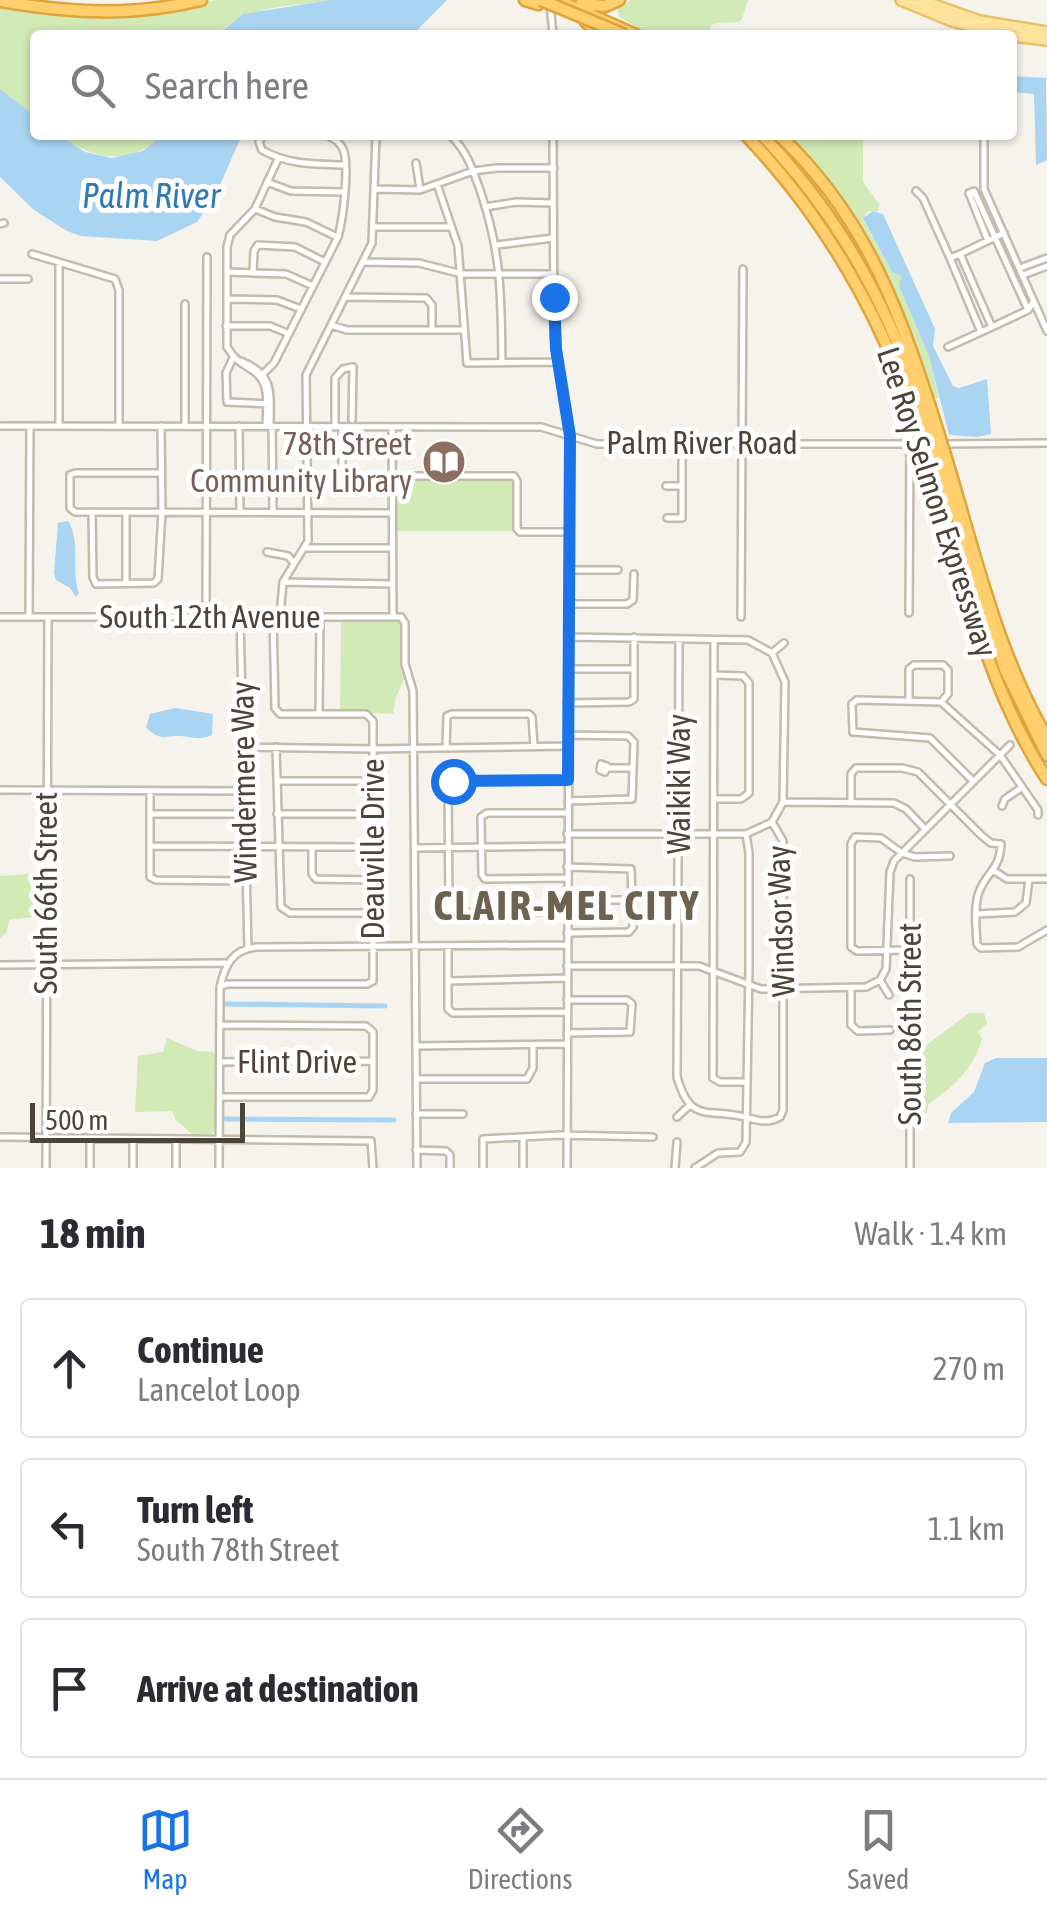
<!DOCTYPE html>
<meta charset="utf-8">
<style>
body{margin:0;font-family:"Asap Condensed",sans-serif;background:#f2f2f3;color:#2b2b33}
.scale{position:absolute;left:30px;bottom:25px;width:215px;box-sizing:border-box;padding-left:10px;border:5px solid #4b4439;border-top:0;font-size:28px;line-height:35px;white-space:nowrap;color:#4b4439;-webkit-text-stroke:8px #fff;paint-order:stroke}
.stop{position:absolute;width:30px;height:30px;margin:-22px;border:8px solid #1a73e8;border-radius:50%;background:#fff}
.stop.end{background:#1a73e8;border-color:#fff;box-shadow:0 2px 10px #0008}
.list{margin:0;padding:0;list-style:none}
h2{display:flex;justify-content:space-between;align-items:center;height:130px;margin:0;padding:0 40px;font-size:42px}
h2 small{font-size:32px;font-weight:400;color:#7c7c81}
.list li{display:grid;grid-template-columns:65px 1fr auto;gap:30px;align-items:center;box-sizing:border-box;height:140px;margin:0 20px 20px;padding:0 20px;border:2px solid #e1e1e2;border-radius:10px}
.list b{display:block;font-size:38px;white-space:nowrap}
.list p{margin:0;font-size:32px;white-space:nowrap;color:#7c7c81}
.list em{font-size:32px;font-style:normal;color:#7c7c81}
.icon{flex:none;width:55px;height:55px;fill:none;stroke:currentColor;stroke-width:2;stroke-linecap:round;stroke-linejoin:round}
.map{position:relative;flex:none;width:1047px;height:1168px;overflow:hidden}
.search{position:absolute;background:#fff;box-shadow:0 2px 8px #0004;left:30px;right:30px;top:30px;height:110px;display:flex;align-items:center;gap:25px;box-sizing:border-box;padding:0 35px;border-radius:10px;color:#7c7c81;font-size:38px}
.sheet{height:610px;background:#fff}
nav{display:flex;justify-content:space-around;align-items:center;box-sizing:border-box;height:140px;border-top:2px solid #e1e1e2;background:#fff;font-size:28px;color:#7c7c81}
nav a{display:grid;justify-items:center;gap:5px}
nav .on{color:#1a73e8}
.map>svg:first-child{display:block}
.green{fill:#d2eab5}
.water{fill:#a9d4f2}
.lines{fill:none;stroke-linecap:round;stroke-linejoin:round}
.canal{stroke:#a9d4f2;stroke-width:5}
.minor-casing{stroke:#c2bbae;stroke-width:10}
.major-casing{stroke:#e6c16a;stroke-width:14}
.highway-casing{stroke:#e0a43c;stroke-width:15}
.minor{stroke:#fff;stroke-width:5}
.major{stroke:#ffe39c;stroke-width:9}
.highway{stroke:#ffcf6e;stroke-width:10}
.highway-bridge-casing{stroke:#e0a43c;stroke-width:15;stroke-linecap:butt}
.highway-bridge{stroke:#ffcf6e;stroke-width:10}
.route{stroke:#1a73e8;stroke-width:12}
.labels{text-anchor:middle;stroke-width:10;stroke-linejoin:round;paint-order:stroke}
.street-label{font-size:32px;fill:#4b4439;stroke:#fff}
.education-label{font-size:32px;fill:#785e54;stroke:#fff;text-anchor:end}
.water-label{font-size:35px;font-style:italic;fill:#2e7ab2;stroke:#fff}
.district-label{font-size:42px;font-weight:bold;letter-spacing:2.5px;fill:#6e6250;stroke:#fff}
</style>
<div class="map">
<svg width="1047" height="1168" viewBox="0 0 1047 1168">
<rect width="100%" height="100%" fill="#f6f3ec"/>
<path class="green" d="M215,0H331C294,7 244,4 217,35H35V116L0,89V5C71,10 145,14 215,0Z
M631,0H749C745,5 744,18 740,21C733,25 719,20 710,26V35H650L619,17L618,9Z
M60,135H163C131,166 94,161 60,135Z
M790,135H863V182L879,204L878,211H868L863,219L892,272L901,276L899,286L929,356L939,398H934C903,301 861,209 790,135Z
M393,477L516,478L518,531H392Z
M341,619H400L404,623L406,675L396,697L393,714L340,712Z
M40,873C46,882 46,907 41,916L9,920L7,932L0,938V876Z
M969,1013H984L987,1023L978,1032L982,1039C973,1071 953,1086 928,1105L927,1113L912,1114V1056Z
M167,1038L197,1051L213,1052L218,1060L216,1128L212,1134L193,1135L176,1120L172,1111L135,1112L138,1056L163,1052Z"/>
<path class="water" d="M331,0H447L412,35H217L243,14Z
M1012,76L1046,78L1047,160L1036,165L1034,94L1012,92Z
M0,89L35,116V135H60L85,152L112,158L143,151L163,135H242L216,194L197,222L157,241L81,236L67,231L34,210L0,177Z
M873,211L883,214L935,329L933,346L953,386L959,388L987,379L991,434L978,437L949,435L929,356L899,286L901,276L892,272L863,218Z
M68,521C81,541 71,571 79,593L76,597L70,588L56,580L54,573L58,523Z
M175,708L213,714L212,735C198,741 191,736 178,736C161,736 162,741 146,728L150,714Z
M996,1058H1047V1122L948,1123L951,1113L974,1092L985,1063Z"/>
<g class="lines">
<path class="canal" d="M225,1004L385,1006
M226,1119L394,1120"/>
<defs>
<path id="minor" d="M550,4L553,35
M263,135L259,142L262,150C289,165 314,164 344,165
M450,135C467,151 472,168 480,190C502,255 501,295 502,363
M553,135L554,336L570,436L567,1168
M984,135V189L1047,331
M416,163L420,189
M267,182L291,191L342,192
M437,184L458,246L467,363L556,362
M376,189L420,190L473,171L497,168H554
M916,191L923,198L950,258
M485,207L516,202L553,203
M255,209L275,217L306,222L337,237
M0,224L4,223
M375,227H451
M1004,233L960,254L992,327L1028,310L1034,301
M988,241L969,193L974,191L1028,310
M497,245L553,238
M32,254L115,279L119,290V426
M960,254L950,258L981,332
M364,262L419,263L462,274H554
M1020,268L1047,258
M227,272L286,274L313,286
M253,273L254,251L258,245L295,247L325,262
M1023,275L1047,266
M0,279H28
M345,297L426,298L432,305V330
M227,299L277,300L301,309
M185,304V426
M331,325L347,330H464
M226,326H270L287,333
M948,347L992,327
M233,358L226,373L227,402L270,404
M241,361C275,375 270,393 270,425
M260,377L274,363L338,237C343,219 349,170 344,152C341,143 335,139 327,135
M0,426L541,427L597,444H925
M59,426V263
M239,426L240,512
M266,426C266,407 272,382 252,370C241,363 234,359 227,347V247L230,235L255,209L278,159
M272,426L273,512
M335,427V378L343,369L353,367L352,420
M342,427V479
M392,427L393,617
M941,444L1047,443
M162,473H75L70,475V508L75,512L392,513
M392,476H514L517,481V529L520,532H567
M306,479L392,480
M666,486H682
M92,512L93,577L96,584L154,583L158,579L162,512L161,426
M126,512V583
M667,518H682V444
M306,548H392
M267,552L288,556L293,562
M568,570H618
M283,582L392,584
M568,604H627L633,600L634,574
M909,613L910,444
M206,616L207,257
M0,617H401L405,623V664L413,691L417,1168
M29,617L30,426
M240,617L248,948
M280,617L283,582L308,541L306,375L372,243L376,135
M741,617L743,269
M679,640L677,1077C690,1122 705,1109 740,1116C755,1119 765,1125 780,1117L783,1110V841L772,822
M714,640L713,1078L720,1082H747
M772,653L784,643
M568,669H634
M909,700V669L914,665H943L948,670V694L941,702
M567,703L629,702L634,699V637
M319,714L320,618
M568,735L628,736L634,742L632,799L568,801
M243,747L373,749L568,746
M276,747L281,907L290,913H373
M446,747L447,716L452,714H529L532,717L534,746
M601,764L607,766L605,772L600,770Z
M608,768H633
M277,781H373
M973,781L930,738L853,732L852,704L857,700L941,702L1000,755L1038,810V815
M0,790L244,791
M150,791V877L156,880L246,881
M714,799H741L749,793V683L743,676L714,675
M783,802L894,803L906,809L925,829
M851,803V774L856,768H902L918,772L982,836L991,843L1001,844C1000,871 985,872 978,895C974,910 976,928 977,944L981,948L1018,947L1047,930
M1002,806L1005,799L1021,788
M150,814H242
M277,814H372
M567,834H746L772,822L783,802L785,682L772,653L748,640L568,637
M150,846L372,847
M312,847V874L316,879L373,880
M415,848L567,846
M993,870L1007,879H1047
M566,878L485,879L482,875L481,817L487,813H567
M910,879V1168
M603,900H632
M566,911L455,913L449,909L448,787L453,781L568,780
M977,914L1015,912L1026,903L1029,879
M567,933L629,932L633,927L631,869L567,867
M448,946V1009L453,1013L566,1012
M910,950L857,951L851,947V844L855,837L881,838L902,853L915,857L950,856
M0,965L225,963
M567,966H699L761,989L866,987L880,980L886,969L890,872L894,861L1010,745
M880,980L889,995
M448,981L567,978
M220,987L227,984H367L373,981V721L366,714H280L275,708L273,617
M851,990V1025L858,1031L890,1030
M220,1025L366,1026L373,1032V1090L369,1097H221
M567,1033L630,1032L632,1004L627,1000H567
M417,1046L567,1044
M220,1062L372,1061
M416,1079H527L533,1068V1045
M416,1114H463
M677,1117L690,1105
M0,1137L371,1141L373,1168
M90,1138V1168
M176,1139V1168
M416,1150L446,1151L450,1155V1168
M46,1168L48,617
M133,1168V1139
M219,1168L220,987C225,965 232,950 256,947L567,945
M483,1168V1139L560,1135L653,1137
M523,1168V1138
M675,1168L677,1142
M695,1168L718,1153L740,1152L746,1142L749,968V853L746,834"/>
<path id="major" d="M901,0L952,21L1006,35
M920,0L980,21L1047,32
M1012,36L1047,40"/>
<path id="highway" d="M525,0L538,4
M557,0L636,35
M0,1C69,13 132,17 201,0
M581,4L605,6L619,0
M586,22L602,35
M746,135C828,221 884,320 920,433
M762,135C847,224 893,316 930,432
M779,135C869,219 902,319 938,432
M937,454L1005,669L1047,755
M927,455C961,564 983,681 1047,779
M945,455C974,549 996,652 1047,738"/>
</defs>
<use href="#minor" class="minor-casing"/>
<use href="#major" class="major-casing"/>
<use href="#highway" class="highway-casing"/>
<use href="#minor" class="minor"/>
<use href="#major" class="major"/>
<use href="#highway" class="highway"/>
<defs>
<path id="highway-bridge" d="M541,0L625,35
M930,432L937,454
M938,432L945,455
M920,433L927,455"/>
</defs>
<use href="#highway-bridge" class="highway-bridge-casing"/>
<use href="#highway-bridge" class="highway-bridge"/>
</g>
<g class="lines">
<path class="route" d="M453,781L568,780L570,436L556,349L554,297"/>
</g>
<defs>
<symbol id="library-disc" viewBox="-11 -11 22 22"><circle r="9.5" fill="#8d6e63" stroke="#fff"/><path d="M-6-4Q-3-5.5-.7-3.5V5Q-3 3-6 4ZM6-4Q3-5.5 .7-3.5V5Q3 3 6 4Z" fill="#fff"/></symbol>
</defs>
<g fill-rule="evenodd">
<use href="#library-disc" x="419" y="437" width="50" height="50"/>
</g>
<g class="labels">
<g class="street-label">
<text x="702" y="454">Palm River Road</text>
<text transform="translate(937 502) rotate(72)" y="11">Lee Roy Selmon Expressway</text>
<text x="210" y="628">South 12th Avenue</text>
<text transform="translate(244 782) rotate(-91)" y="11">Windermere Way</text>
<text transform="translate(679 784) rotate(-90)" y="11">Waikiki Way</text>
<text transform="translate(373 849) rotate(-90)" y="11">Deauville Drive</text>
<text transform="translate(46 893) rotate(-90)" y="11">South 66th Street</text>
<text transform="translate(781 921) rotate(-92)" y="11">Windsor Way</text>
<text transform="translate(910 1024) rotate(-90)" y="11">South 86th Street</text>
<text x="297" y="1073">Flint Drive</text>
</g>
<g class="education-label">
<text x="412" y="455">78th Street<tspan x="412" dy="37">Community Library</tspan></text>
</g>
<g class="water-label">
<text x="151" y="208">Palm River</text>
</g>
<g class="district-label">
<text x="567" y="920">CLAIR-MEL CITY</text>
</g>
</g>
</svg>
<div class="scale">500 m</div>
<div class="stop" style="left:453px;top:781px"></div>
<div class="stop end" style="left:554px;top:297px"></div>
<div class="search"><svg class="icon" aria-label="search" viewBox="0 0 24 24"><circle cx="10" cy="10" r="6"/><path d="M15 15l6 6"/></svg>Search here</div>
</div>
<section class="sheet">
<h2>18 min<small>Walk · 1.4 km</small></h2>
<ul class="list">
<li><svg class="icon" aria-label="ahead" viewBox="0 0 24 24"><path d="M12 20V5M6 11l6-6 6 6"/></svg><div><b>Continue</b><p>Lancelot Loop</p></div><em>270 m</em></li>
<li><svg class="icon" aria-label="left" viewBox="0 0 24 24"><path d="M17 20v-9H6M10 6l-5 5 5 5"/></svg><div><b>Turn left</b><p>South 78th Street</p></div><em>1.1 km</em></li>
<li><svg class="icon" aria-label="arrive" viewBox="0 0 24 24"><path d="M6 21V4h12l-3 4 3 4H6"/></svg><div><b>Arrive at destination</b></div></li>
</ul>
</section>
<nav>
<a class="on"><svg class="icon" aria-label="map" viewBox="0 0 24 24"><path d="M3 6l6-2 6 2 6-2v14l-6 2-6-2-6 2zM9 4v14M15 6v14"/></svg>Map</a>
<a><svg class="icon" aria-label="directions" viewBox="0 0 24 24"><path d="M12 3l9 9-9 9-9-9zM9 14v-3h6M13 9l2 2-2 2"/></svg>Directions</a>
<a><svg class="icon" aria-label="saved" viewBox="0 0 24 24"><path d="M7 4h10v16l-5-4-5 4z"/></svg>Saved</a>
</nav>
